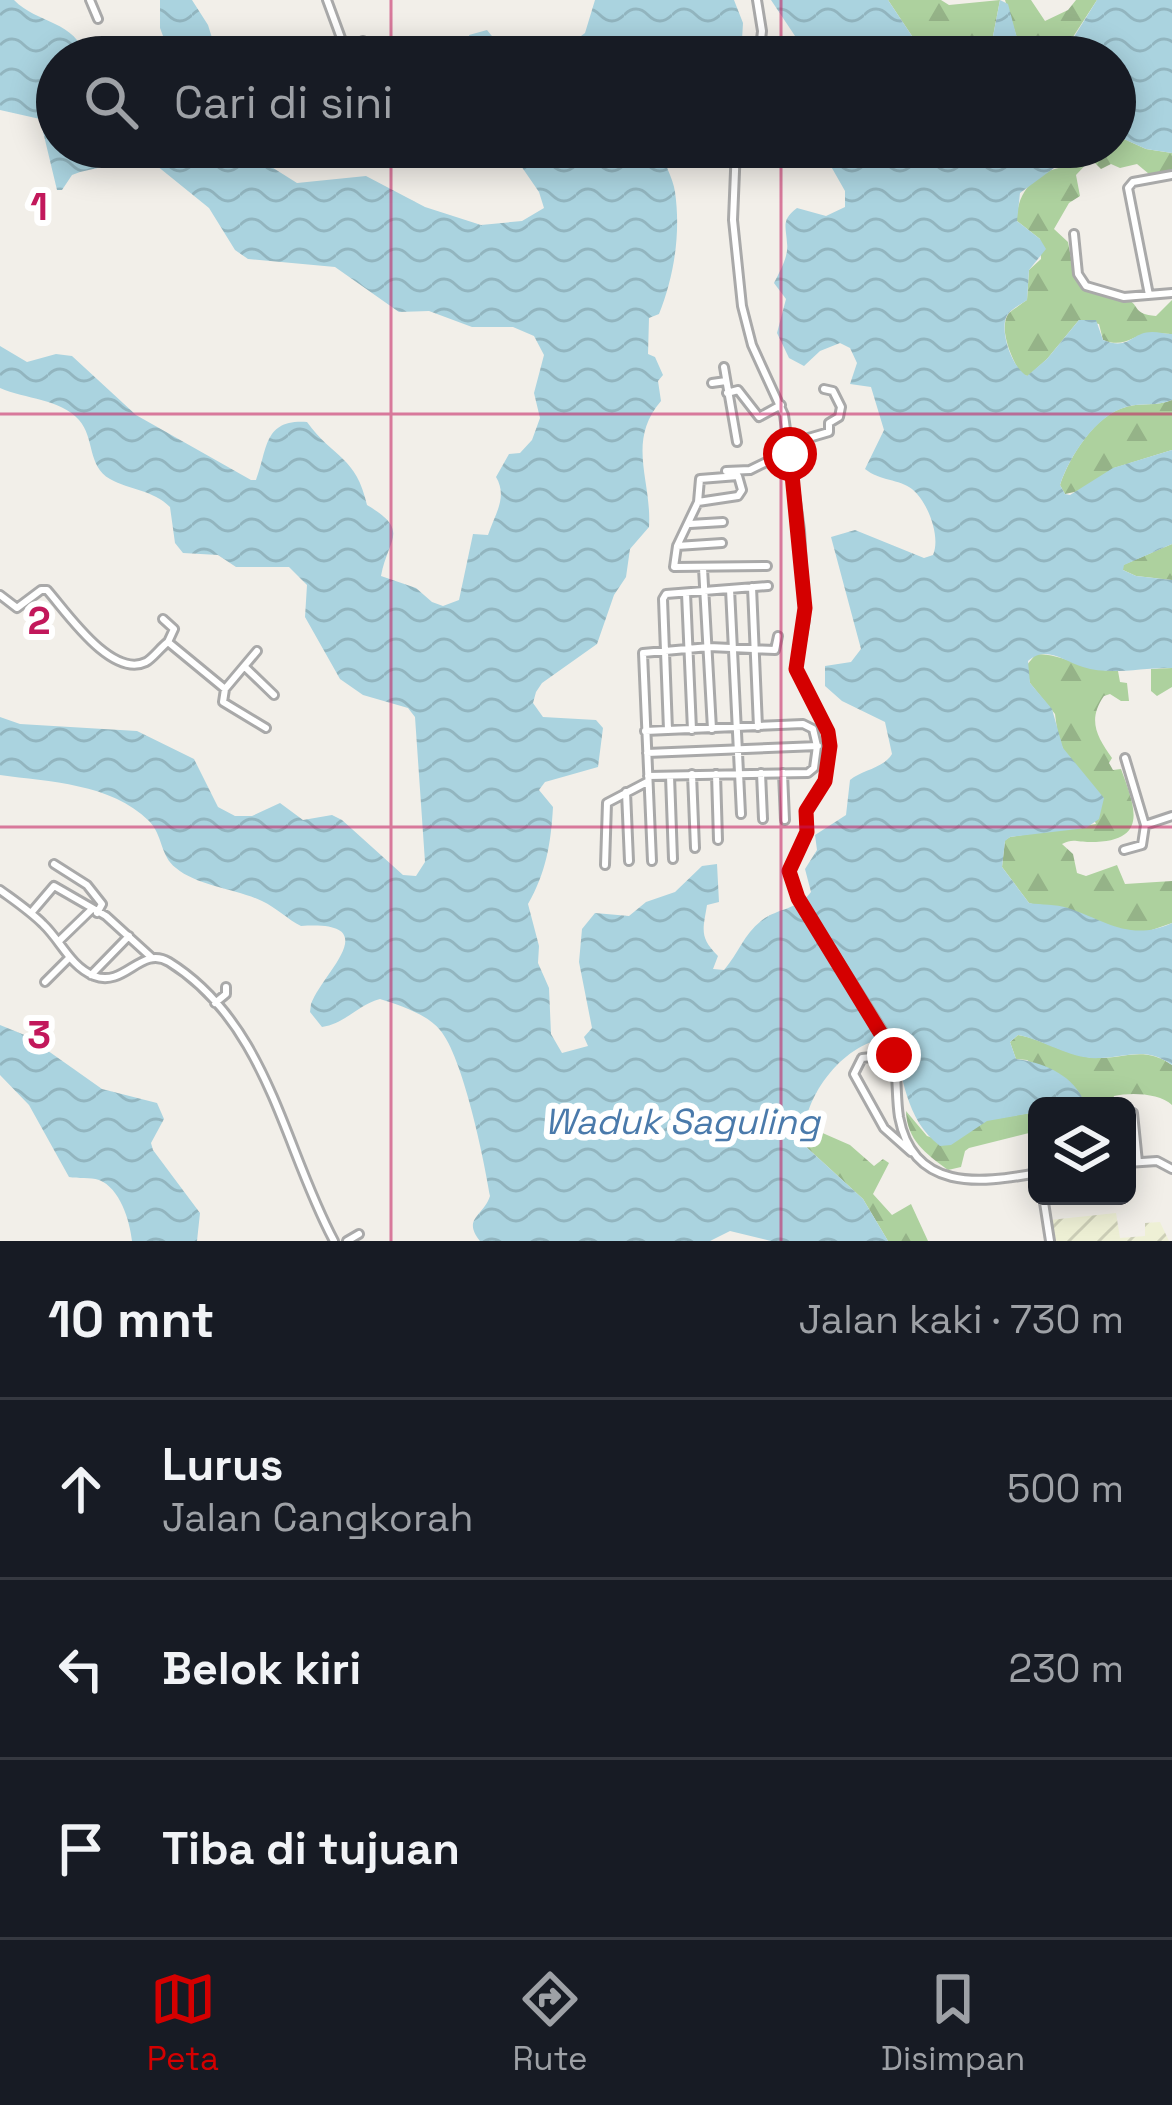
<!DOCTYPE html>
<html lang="id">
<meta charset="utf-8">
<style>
body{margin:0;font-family:"Space Grotesk",sans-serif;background:#242831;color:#f1f3f6}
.controls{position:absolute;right:36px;bottom:36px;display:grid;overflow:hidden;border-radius:18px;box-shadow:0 6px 30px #0003}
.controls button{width:108px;height:108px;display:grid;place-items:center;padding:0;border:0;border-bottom:3px solid #363941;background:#171b24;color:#f1f3f6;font:60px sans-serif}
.stop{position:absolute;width:36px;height:36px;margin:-27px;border:9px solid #d40000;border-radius:50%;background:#fff}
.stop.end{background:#d40000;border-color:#fff;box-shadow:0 3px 12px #0008}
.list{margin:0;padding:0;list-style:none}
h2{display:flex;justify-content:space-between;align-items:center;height:156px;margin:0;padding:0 48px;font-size:51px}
h2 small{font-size:39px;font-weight:400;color:#9ea1a6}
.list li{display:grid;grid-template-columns:78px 1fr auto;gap:36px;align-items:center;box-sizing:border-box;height:180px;padding:0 48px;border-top:3px solid #363941}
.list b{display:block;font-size:45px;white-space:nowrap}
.list p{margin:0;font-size:39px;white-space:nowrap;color:#9ea1a6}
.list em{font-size:39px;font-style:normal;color:#9ea1a6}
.icon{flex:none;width:66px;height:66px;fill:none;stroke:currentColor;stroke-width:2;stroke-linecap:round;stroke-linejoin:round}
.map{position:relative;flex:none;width:1172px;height:1241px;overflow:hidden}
.search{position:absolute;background:#171b24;box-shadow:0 6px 30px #0003;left:36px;right:36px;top:36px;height:132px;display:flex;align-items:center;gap:30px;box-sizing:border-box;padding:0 42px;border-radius:66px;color:#9ea1a6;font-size:45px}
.sheet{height:696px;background:#171b24}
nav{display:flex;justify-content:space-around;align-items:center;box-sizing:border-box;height:168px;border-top:3px solid #363941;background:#171b24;font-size:33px;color:#9ea1a6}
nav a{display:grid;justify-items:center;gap:6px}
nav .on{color:#d40000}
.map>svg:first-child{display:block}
.farmland{fill:url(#farmland-furrows)}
.forest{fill:url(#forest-firs)}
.water{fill:url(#water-waves)}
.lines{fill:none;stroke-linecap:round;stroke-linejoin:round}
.minor-casing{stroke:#a9a9a9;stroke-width:12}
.minor{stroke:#fff;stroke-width:6}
.route{stroke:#d40000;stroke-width:15}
.grid{fill:none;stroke:#c2185b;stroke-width:3;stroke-opacity:0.55}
.labels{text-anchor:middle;stroke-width:12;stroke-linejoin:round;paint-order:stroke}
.water-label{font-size:36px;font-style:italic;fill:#4a7aab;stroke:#fff}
.grid-label{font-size:39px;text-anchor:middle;font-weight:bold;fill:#c2185b;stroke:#fff;stroke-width:12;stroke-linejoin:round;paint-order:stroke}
</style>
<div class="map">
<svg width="1172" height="1241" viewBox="0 0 1172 1241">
<defs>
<pattern id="farmland-furrows" width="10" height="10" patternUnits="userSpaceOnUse" patternTransform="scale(3)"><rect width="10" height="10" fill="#eef0d5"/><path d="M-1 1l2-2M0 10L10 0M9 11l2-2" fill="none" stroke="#ccceb7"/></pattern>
<pattern id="forest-firs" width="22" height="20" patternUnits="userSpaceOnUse" patternTransform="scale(3)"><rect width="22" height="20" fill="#add19e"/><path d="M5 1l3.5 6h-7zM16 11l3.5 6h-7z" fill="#95b388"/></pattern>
<pattern id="water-waves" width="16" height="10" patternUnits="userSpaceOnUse" patternTransform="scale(3)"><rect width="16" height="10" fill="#aad3df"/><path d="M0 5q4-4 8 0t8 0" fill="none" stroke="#92b5bf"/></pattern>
</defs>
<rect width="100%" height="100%" fill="#f2efe9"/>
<path class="farmland" d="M1116,1213L1120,1238L1145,1236V1223L1160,1222L1169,1241H1053L1050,1220Z"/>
<path class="forest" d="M888,0H941L949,5L1000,0L989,57H926Z
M1005,0H1031L1045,21L1068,10L1076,0H1097L1071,40L1030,55L1017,38Z
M1115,135L1146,149L1172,153V173L1149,174L1137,164L1120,168L1111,164L1101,169L1091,159L1076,175L1080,196L1069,203L1054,229L1068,242C1078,292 1074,291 1127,299C1141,306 1132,314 1156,316L1172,300V334C1165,334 1158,333 1151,333C1133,334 1125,349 1103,340L1099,324L1079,320L1047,359L1028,376L1022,375C1013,362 997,328 1009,313C1010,312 1025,301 1027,300L1029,270L1041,259L1040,239L1017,221C1016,193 1036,170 1065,167L1078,147H1115Z
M1172,400V450L1114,468L1079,491L1065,494L1060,485C1069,457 1096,414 1126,407C1142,402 1156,407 1172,400Z
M1172,544V580L1136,576L1123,570V565Z
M1036,654C1065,654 1088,672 1118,671L1120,682L1127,683L1129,701H1121L1110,694L1104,696C1087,720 1097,737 1112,758L1109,763L1113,770L1121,769C1135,807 1150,842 1090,842C1077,842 1073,838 1062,844L1073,854L1077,873L1086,876L1117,865L1125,884L1172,881V923L1149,931L1125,932L1029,903L1002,867L1005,840L1010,837L1096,824L1058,737L1055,714L1030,683L1026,666Z
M1172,668V687L1157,696L1151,691V669Z
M1018,1035C1045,1040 1068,1056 1095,1058C1124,1059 1144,1045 1172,1065V1105C1160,1093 1130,1092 1114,1096L1111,1106H1075L1082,1097L1027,1060L1016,1059L1010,1042Z
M906,1111L927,1136L951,1144L987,1120L1037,1112V1131L969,1148L965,1151L961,1167L948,1170C925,1153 907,1140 906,1111Z
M818,1131L850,1145L874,1166L883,1159L889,1163L873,1194L892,1215L911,1204L928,1241H888L863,1199L803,1144L802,1132Z"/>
<path class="water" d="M0,0H14C37,24 77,21 85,57H57V147H259L270,166L297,183L366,176L425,207L481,225L522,221L544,208L539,192L508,147H661C663,163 673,177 675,192C681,233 674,277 659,314L649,318L648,354L655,357L663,375L658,381L661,401C626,442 652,480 649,527L630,549L626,577L614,595L597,644L542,683L536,692L533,703L543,717L596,720L603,728L598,767L545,782L539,790L553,807C551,843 546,873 528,904L539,946L538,963L549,988L551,1034L562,1053L588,1046L584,1037L592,1028L579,962L582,929L595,913L629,916L646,902L675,892L702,866L717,864L719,902L707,905C703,930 699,937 718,956L713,969L724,970C738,954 744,934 761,921C777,908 798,910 811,892L805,869L817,850L815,835L846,815L850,780C862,770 884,768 892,754L885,722L842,701L825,686V666L851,662L861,649L831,537L855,530L924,558L933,555C941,537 928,502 912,489C899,479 880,481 865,469L884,430L871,387L850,384L857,363L850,348L840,343L820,351L804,366L789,358L777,333L786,299L774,283C780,271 789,256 787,243C786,226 781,220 797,208L826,216L845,207V191L820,147H1078L1065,168H1054L1020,193L1017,221L1040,239L1046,249L1029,270L1027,300C1019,306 1007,310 1005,321C1002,338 1013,368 1027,376L1047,359L1079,320H1096L1103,340C1130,351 1131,332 1152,332C1159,332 1165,334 1172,334V400C1156,407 1142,402 1126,407C1096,415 1069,457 1060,485L1065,494L1070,495L1113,468L1172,450V544L1124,565L1123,570L1136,576L1172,580V668C1143,667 1111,676 1083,667C1063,661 1047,645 1028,661L1030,683L1052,709L1063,748L1104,798L1099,819L1086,828L1010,837L1005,841L1002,867L1029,903C1042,905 1055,904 1068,908C1106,921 1131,942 1172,923V1065C1146,1046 1128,1057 1100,1058C1071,1060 1045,1040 1018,1035L1010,1042L1016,1059C1042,1062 1070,1074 1082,1097L1075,1106H1037V1112L987,1121L951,1145L940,1146C904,1118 905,1078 891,1038C844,1040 801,1098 803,1144L863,1199L888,1241H771L730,1231L710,1241H480C462,1218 483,1217 490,1196C484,1159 463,1057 440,1030C427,1014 399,1005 380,999C358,1005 344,1024 322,1027L310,1012L311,1004C322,973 388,920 301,926C287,919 277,908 262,901C237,889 197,886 176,868C160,856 163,835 149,821C111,783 49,782 0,775V717L20,724L137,731L194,759L218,807L235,816H252L280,803L303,820L332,815L342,820L403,875L416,876L425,862L415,717L408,708L363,695L340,679L305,617L307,585L289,567H236L218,555L183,553L175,543L170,507C153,490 130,490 110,479C87,466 95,438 79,420C61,399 25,399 0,388V346L27,362L56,354L72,356L136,415L251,480H256C268,449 263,419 307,422C334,459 356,456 367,505C411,531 388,538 381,576L416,588L432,602L443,606L459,600L473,534L488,535C495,514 508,497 496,477L509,454L520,453L532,440L540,418L534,393L544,355L534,336L513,327H472L429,311L399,312L335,267L248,259L235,250L209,208L146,157L80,172L72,175L62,190H57L40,119L0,110Z
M160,0H192L208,25L218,57H171L160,28Z
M595,0H734L743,23L741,57H553L585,33Z
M771,0H888L926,57H809Z
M1000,0L1008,4L1017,38L1030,55H1037L1060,38L1072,40L1097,0H1172V153L1146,149L1115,135V57H989Z
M487,30L509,57H475L469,35Z
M0,1025L27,1036L102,1089L157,1103L164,1119L151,1143L153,1150L200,1213L197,1241H132C130,1221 120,1188 99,1180C90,1177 78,1179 69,1177L29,1105L0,1075Z"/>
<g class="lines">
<defs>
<path id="minor" d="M90,0L98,19
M327,0L348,57
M757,0L762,31L759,57
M344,49L363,41
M402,57L415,51
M736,147L733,220L742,306L752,345L784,415L800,530L805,620L796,669L828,732L830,746L825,781L806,811L807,832L789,871L798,898L889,1041C899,1066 895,1091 899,1117C913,1191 979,1184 1037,1173
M1074,234L1078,274L1086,286L1124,297L1172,293
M1149,295L1128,188L1133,182L1172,175
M724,367L737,442
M712,383L726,381
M727,393L738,390L759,417L781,405
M788,444L829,432V423L839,417L841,407L833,391L824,389
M726,471L750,470L789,451
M690,524L723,522
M722,543L677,546L674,567L767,566
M677,546L698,502L738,496L742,490L738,476L700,479L698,502
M703,568L712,729
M752,587L758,727
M730,589L741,814
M686,593L692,730
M0,595L17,608L41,590H47C65,610 111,679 146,662C153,658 161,647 168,642
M163,619L174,629L168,642L225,689
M257,651L225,689L223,702L266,728
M245,667L274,695
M668,730L663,599L666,594L768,586
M645,731L803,724L813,729L817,746L814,768L808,773L648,776
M647,753L818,746
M1125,758L1145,825
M761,773L763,819
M783,773L785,820
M692,774L695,848
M716,774L718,840
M670,776L673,859
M626,792L629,861
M1124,850L1142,845L1145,825L1172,816
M652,861L643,653L709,647L775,650L778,636
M54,864L87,885L102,904L97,913
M605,865L607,803L647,782
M0,890C15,901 30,911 43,924C61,941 70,966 94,976C125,988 141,945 169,962C268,1024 283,1146 334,1241
M31,913L54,886L106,916L151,957
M60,940L91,910
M91,975L129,936
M45,982L70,957
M215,1003L226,994V987
M891,1049L881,1056L862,1058L854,1074L884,1128L911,1152
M1133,1113L1138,1162
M1127,1163L1157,1161L1172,1169
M1043,1196L1050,1241
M347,1241L359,1234"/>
</defs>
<use href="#minor" class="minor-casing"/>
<use href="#minor" class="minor"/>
</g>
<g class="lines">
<path class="route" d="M790,454L805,608L796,669L828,732L830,746L825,781L806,811L807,832L789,871L798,898L894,1055"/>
</g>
<path class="grid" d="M391,0V57M781,0V57M391,147V1241M781,147V1241M0,414H1172M0,827H1172"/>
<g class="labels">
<g class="water-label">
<text x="682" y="1134">Waduk Saguling</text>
</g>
</g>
<g class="grid-label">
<text x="39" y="220">1</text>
<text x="39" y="634">2</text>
<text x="39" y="1048">3</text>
</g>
</svg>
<div class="controls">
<button><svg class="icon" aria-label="layers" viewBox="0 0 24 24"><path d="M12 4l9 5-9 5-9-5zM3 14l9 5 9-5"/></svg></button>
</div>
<div class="stop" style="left:790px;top:454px"></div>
<div class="stop end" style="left:894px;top:1055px"></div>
<div class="search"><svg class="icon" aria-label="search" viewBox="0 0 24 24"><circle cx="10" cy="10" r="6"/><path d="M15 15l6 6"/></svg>Cari di sini</div>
</div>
<section class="sheet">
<h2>10 mnt<small>Jalan kaki · 730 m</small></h2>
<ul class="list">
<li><svg class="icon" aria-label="ahead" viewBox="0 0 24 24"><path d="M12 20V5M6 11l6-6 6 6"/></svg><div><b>Lurus</b><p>Jalan Cangkorah</p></div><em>500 m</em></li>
<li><svg class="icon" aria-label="left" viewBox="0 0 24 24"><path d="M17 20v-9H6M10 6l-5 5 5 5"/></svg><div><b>Belok kiri</b></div><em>230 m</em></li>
<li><svg class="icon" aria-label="arrive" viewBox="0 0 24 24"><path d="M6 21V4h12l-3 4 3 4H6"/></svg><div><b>Tiba di tujuan</b></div></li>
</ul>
</section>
<nav>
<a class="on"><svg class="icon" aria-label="map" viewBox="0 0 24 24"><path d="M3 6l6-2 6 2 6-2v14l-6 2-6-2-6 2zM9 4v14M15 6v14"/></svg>Peta</a>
<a><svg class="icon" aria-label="directions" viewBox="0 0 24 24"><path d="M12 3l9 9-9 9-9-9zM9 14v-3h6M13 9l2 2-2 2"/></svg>Rute</a>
<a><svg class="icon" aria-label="saved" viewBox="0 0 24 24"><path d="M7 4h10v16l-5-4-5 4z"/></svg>Disimpan</a>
</nav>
